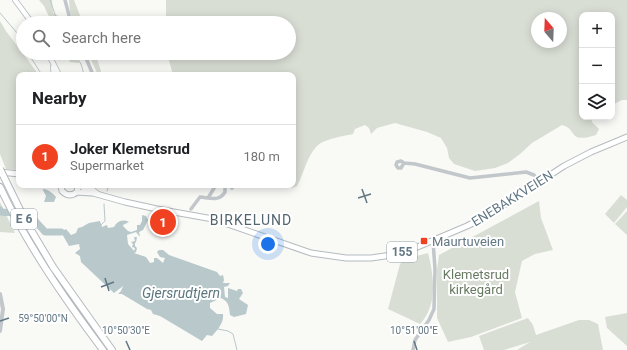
<!DOCTYPE html>
<meta charset="utf-8">
<style>
body{margin:0;font-family:Roboto,sans-serif;background:#f2f2f2;color:#202124}
.controls{position:absolute;right:12px;top:12px;display:grid;overflow:hidden;border-radius:8px;box-shadow:0 2px 10px #0003}
.controls button{width:36px;height:36px;display:grid;place-items:center;padding:0;border:0;border-bottom:1px solid #e0e0e0;background:#fff;color:#202124;font:20px sans-serif}
.compass{position:absolute;left:531px;top:12px;width:36px;height:36px;border-radius:50%;background:#fff;box-shadow:0 2px 10px #0003;rotate:341deg}
.you{position:absolute;left:268px;top:244px;width:14px;height:14px;margin:-10px;border:3px solid #fff;border-radius:50%;background:#1a73e8;box-shadow:0 0 0 6px #1a73e833}
.badge{display:grid;place-items:center;width:26px;height:26px;border-radius:50%;background:#f04220;color:#fff;font-size:13px;font-weight:700}
.pin{position:absolute;translate:-50% -50%;border:2px solid #fff;box-shadow:0 1px 4px #0006}
.list{margin:0;padding:0;list-style:none}
h2{display:flex;justify-content:space-between;align-items:center;height:52px;margin:0;padding:0 16px;font-size:17px}
h2 small{font-size:13px;font-weight:400;color:#757577}
.list li{display:grid;grid-template-columns:26px 1fr auto;gap:12px;align-items:center;box-sizing:border-box;height:64px;padding:0 16px;border-top:1px solid #e0e0e0}
.list b{display:block;font-size:15px;white-space:nowrap}
.list p{margin:0;font-size:13px;white-space:nowrap;color:#757577}
.list em{font-size:13px;font-style:normal;color:#757577}
.icon{flex:none;width:22px;height:22px;fill:none;stroke:currentColor;stroke-width:2;stroke-linecap:round;stroke-linejoin:round}
.map{position:relative;flex:none;width:627px;height:350px;overflow:hidden}
.search{position:absolute;background:#fff;box-shadow:0 2px 10px #0003;left:16px;top:16px;width:280px;height:44px;display:flex;align-items:center;gap:10px;box-sizing:border-box;padding:0 14px;border-radius:22px;color:#757577;font-size:15px}
.panel{position:absolute;background:#fff;box-shadow:0 2px 10px #0003;left:16px;top:72px;width:280px;height:116px;border-radius:8px}
.map>svg:first-child{display:block}
.green{fill:#d9ded5;fill-rule:evenodd}
.water{fill:#b8c8cb}
.lines{fill:none;stroke-linecap:round;stroke-linejoin:round}
.stream{stroke:#b8c8cb;stroke-width:1}
.river{stroke:#b8c8cb;stroke-width:7}
.secondary-casing{stroke:#b4bbc0;stroke-width:6}
.primary-casing{stroke:#b5bbbf;stroke-width:7}
.motorway-casing{stroke:#b5babe;stroke-width:8}
.minor{stroke:#c2c7cb;stroke-width:3.5}
.tertiary{stroke:#c2c7cb;stroke-width:4}
.secondary{stroke:#fff;stroke-width:4.5}
.primary{stroke:#fff;stroke-width:5}
.motorway{stroke:#fff;stroke-width:6}
.motorway-bridge-casing{stroke:#b5babe;stroke-width:8;stroke-linecap:butt}
.motorway-bridge{stroke:#fff;stroke-width:6}
.ticks{fill:none;stroke:#627784;stroke-width:1.5}
.poi-dot{fill:#f04220;stroke:#fff;stroke-width:1.5}
.labels{text-anchor:middle;stroke-width:4;stroke-linejoin:round;paint-order:stroke}
.shield{fill:#fff;stroke:#91a0a9;stroke-width:1}
.shield-label{font-size:12px;font-weight:bold;fill:#627784}
.street-label{font-size:13px;fill:#627784;stroke:#fff}
.poi-label{font-size:13px;fill:#627784;stroke:#fff;text-anchor:start}
.park-label{font-size:13px;fill:#687a61;stroke:#fff}
.neighbourhood-label{font-size:14px;letter-spacing:1px;fill:#54656e;stroke:#fff}
.water-label{font-size:14px;font-style:italic;fill:#5d777e;stroke:#fff}
.ticks-label{font-size:10px;text-anchor:middle;fill:#627784;stroke:#fff;stroke-width:4;stroke-linejoin:round;paint-order:stroke}
</style>
<div class="map">
<svg width="627" height="350" viewBox="0 0 627 350">
<rect width="100%" height="100%" fill="#f9f9f6"/>
<path class="green" d="M39,0H52L53,13L64,19L65,23H52L44,6Z
M69,0H74L83,23H75L70,13Z
M166,0H627V100H622L612,105V15H582V117H591L592,122L599,129L596,135C567,144 578,129 562,125L532,143L520,154L508,163L495,168L475,171L454,164L449,158L447,148L441,138L427,132L395,123L377,128L371,134L369,128L365,125L355,129L353,134C344,136 324,139 317,146C307,156 304,173 297,186L292,188L283,185H293V75H173L167,53H289V23H166ZM537,18H561V42H537Z
M0,21L6,31L39,75H19V170L6,169L0,154Z
M66,53H76L79,63L70,62Z
M88,53H95L101,71L98,75Z
M621,195L627,200V207L614,223L605,214Z
M539,201L541,218L553,250L535,254L522,261L515,292L522,318L471,337L448,342L437,318V270L439,255Z
M0,202L15,233L0,232Z
M627,211V235L615,224Z
M428,253C434,276 438,305 420,324L388,309L400,264L405,259Z
M627,313V346L607,328L605,317Z
M528,318L533,325L536,335L579,320H589L598,324L603,350H517L530,342L504,350H484L479,336Z"/>
<path class="water" d="M43,189C48,189 54,194 56,197L54,202H44L46,196L43,190Z
M142,215L146,216L148,220L143,230L139,232L140,237L136,232L127,235L128,244L134,251L135,248L132,247L133,244L131,242L135,241L134,237H137L136,242L135,243V246L137,248L136,252L134,253L146,257L150,263L154,262V258H157L163,263L165,258L160,257L157,252L159,250H163L169,255L217,272L220,276L223,275L224,280L223,283H230L228,286L224,287L225,297L228,298V288L237,291L238,289H241L243,293L239,299L248,305L246,314L234,317L230,315C229,306 229,302 221,298L210,303V308L217,314H223C224,323 218,329 212,336L207,335L202,341L160,316L153,314L151,310L147,309L122,294H118L121,291L123,286L114,293L81,262L80,256L75,253L80,249L79,244L69,246L61,232L66,229L71,235L76,233L78,228L82,227L89,223L100,221L102,227L107,225L108,228L114,227C117,221 122,219 129,222L123,225V226L128,231L131,232L137,230V225H140L142,221Z"/>
<g class="lines">
<path class="stream" d="M50,0L58,23
M0,13L23,40
M28,53L42,75
M73,53L74,57C82,61 82,68 84,75
M107,191L108,188
M101,225L105,221L104,204
M218,329L228,331L233,334L237,350"/>
<path class="river" d="M0,210L1,212C11,214 22,210 31,214C34,222 40,225 45,232H61"/>
<defs>
<path id="secondary" d="M15,0L32,23
M48,53L59,75
M53,67L54,75
M87,185L98,194"/>
<path id="primary" d="M0,172L19,174
M61,185L62,191C67,196 72,196 77,192L78,185
M79,185L93,193L125,202L157,209L213,219L311,253L346,258H371L392,255L408,251L467,226L487,216L564,166L591,152L627,137
M77,192L92,193"/>
<path id="motorway" d="M0,187C28,246 64,298 103,350
M53,267L112,350"/>
</defs>
<use href="#secondary" class="secondary-casing"/>
<use href="#primary" class="primary-casing"/>
<use href="#motorway" class="motorway-casing"/>
<path class="minor" d="M65,0L71,23
M84,53L93,75
M404,163L401,168H398L396,165L397,162L401,161L404,163L415,164L470,178L526,172L534,175L539,181
M230,185L232,188
M208,198L216,185
M191,209L200,197C210,198 219,202 225,192V185
M413,350L415,340L429,320L434,309L435,269L433,241"/>
<path class="tertiary" d="M0,294L3,309L0,331"/>
<use href="#secondary" class="secondary"/>
<use href="#primary" class="primary"/>
<use href="#motorway" class="motorway"/>
<defs>
<path id="motorway-bridge" d="M0,169L25,220L53,267"/>
</defs>
<use href="#motorway-bridge" class="motorway-bridge-casing"/>
<use href="#motorway-bridge" class="motorway-bridge"/>
</g>
<path class="ticks" d="M362,189L367,203M358,198L371,194M105,278L109,291M101,287L114,282M0,321L9,318M126,341L130,350M414,341L417,350"/>
<rect class="poi-dot" x="420" y="237" width="8" height="8" rx="2"/>
<g class="labels">
<g class="shield">
<rect x="11" y="209" width="26" height="20" rx="3"/>
<rect x="387" y="242" width="30" height="20" rx="3"/>
</g>
<g class="shield-label">
<text x="24" y="223">E 6</text>
<text x="402" y="256">155</text>
</g>
<g class="street-label">
<text transform="translate(512 198) rotate(-32)" y="5">ENEBAKKVEIEN</text>
</g>
<g class="poi-label">
<text x="432" y="246">Maurtuveien</text>
</g>
<g class="park-label">
<text x="476" y="279">Klemetsrud<tspan x="476" dy="15">kirkegård</tspan></text>
</g>
<g class="neighbourhood-label">
<text x="251" y="225">BIRKELUND</text>
</g>
<g class="water-label">
<text x="181" y="298">Gjersrudtjern</text>
</g>
</g>
<g class="ticks-label">
<text x="43" y="322">59°50'00"N</text>
<text x="126" y="334">10°50'30"E</text>
<text x="414" y="334">10°51'00"E</text>
</g>
</svg>
<div class="controls">
<button>+</button>
<button>−</button>
<button><svg class="icon" aria-label="layers" viewBox="0 0 24 24"><path d="M12 4l9 5-9 5-9-5zM3 14l9 5 9-5"/></svg></button>
</div>
<svg class="compass" viewBox="-18 -18 36 36"><path d="M0-13l5 13h-10z" fill="#e53935"/><path d="M0 13l5-13h-10z" fill="#757577"/></svg>
<div class="you"></div>
<div class="pin badge" style="left:163px;top:222px">1</div>
<div class="search"><svg class="icon" aria-label="search" viewBox="0 0 24 24"><circle cx="10" cy="10" r="6"/><path d="M15 15l6 6"/></svg>Search here</div>
<section class="panel">
<h2>Nearby<small></small></h2>
<ul class="list">
<li><span class="badge">1</span><div><b>Joker Klemetsrud</b><p>Supermarket</p></div><em>180 m</em></li>
</ul>
</section>
</div>
